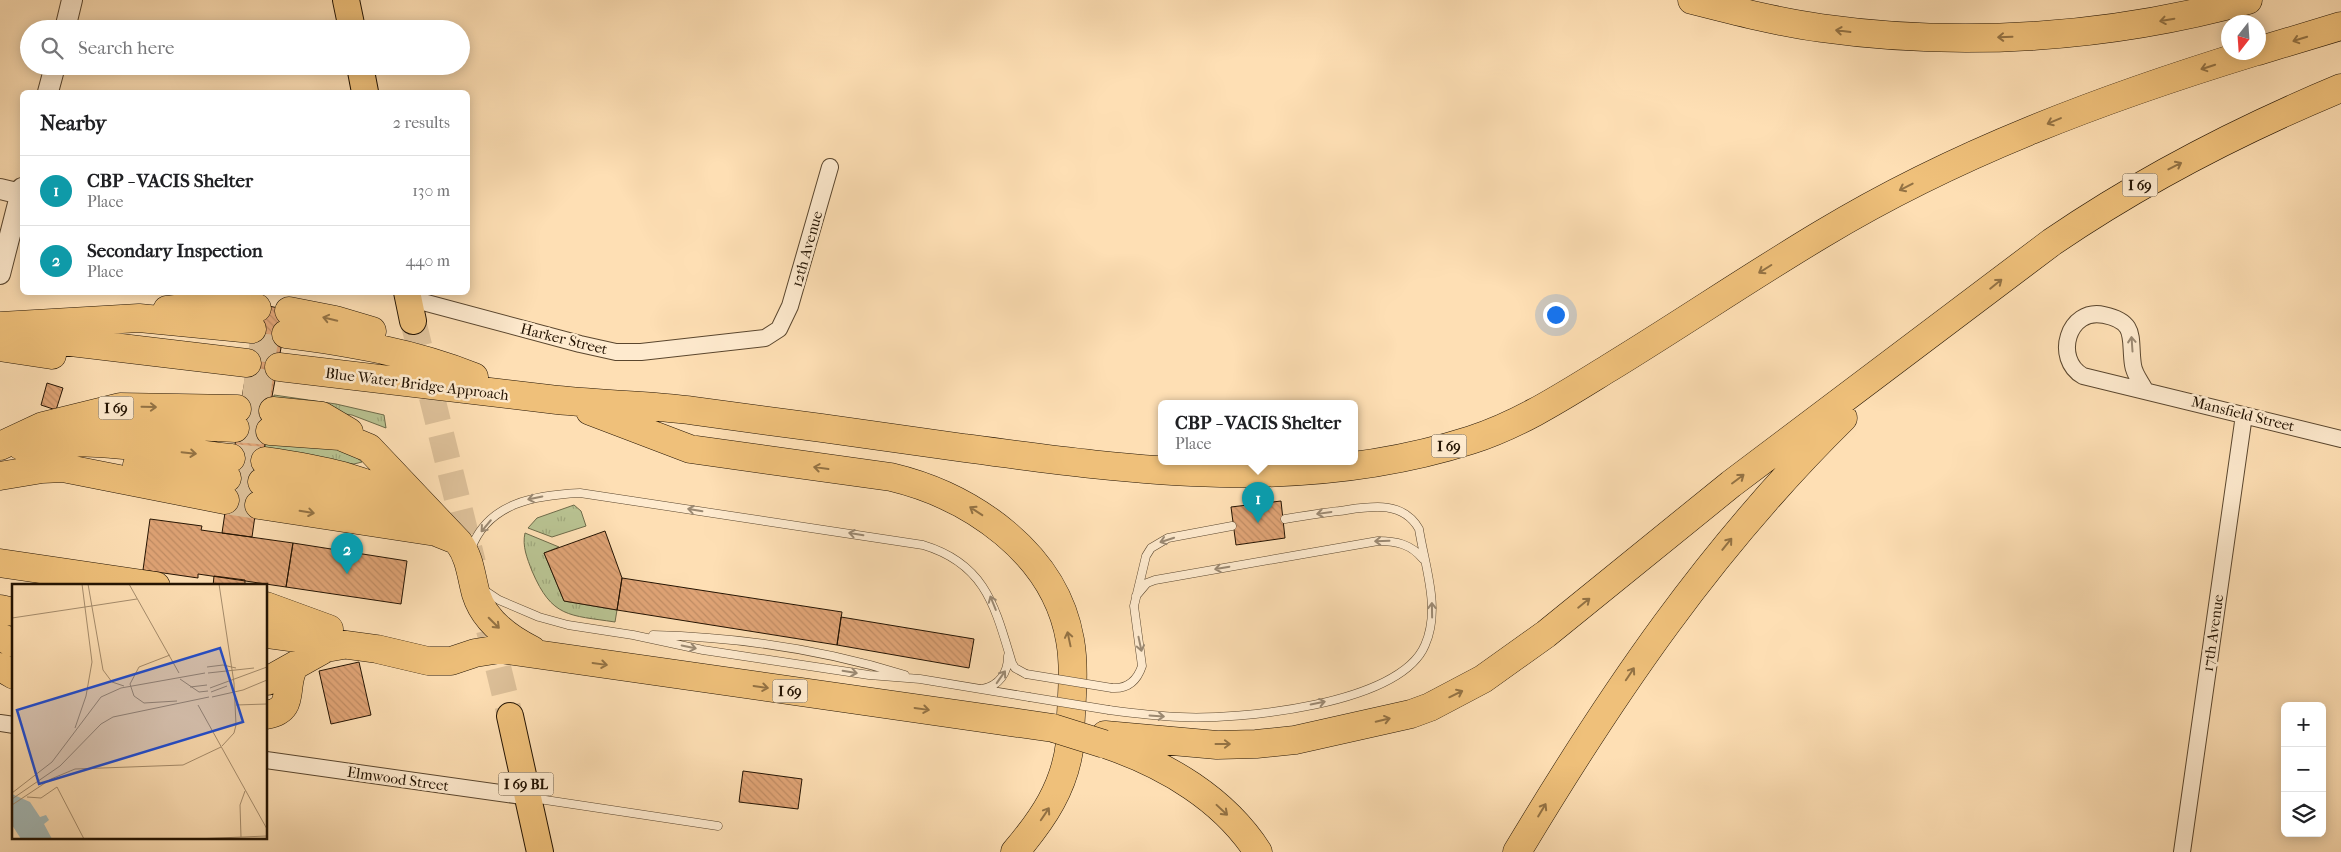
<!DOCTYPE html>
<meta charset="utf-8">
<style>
body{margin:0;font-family:"IM FELL French Canon",serif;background:#f6f6f6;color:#202124}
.controls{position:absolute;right:15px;bottom:15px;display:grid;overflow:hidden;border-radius:8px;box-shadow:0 2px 12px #0003}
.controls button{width:45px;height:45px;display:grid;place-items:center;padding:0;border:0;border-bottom:1px solid #e0e0e0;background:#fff;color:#202124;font:25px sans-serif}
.compass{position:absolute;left:2221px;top:15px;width:45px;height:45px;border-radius:50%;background:#fff;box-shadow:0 2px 12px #0003;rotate:197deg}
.you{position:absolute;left:1555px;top:314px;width:18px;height:18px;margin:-12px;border:4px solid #fff;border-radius:50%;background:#1a73e8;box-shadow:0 0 0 8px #1a73e833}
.badge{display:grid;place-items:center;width:32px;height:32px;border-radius:50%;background:#0b8043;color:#fff;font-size:16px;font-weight:700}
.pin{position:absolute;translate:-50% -41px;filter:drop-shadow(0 1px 2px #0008)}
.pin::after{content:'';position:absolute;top:26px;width:18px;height:15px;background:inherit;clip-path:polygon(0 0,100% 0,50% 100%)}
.popup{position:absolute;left:1158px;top:400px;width:200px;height:65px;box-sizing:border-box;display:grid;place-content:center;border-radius:8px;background:#fff;filter:drop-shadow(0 1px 4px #0005);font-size:16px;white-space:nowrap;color:#757577}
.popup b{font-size:19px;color:#202124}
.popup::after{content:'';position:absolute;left:50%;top:100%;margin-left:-10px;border:10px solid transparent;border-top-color:#fff}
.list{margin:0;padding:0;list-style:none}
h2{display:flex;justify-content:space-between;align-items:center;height:65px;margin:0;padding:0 20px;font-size:21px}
h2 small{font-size:16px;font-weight:400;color:#757577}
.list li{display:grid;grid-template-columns:32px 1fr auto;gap:15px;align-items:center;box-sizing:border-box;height:70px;padding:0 20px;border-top:1px solid #e0e0e0}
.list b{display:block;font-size:19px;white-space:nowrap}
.list p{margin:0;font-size:16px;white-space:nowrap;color:#757577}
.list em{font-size:16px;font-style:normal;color:#757577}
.icon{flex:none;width:28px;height:28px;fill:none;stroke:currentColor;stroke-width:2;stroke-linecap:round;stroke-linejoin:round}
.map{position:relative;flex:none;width:2341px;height:852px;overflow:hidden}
.search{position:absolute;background:#fff;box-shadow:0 2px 12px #0003;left:20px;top:20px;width:450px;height:55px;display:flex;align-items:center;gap:12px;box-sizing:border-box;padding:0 18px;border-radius:28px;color:#757577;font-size:19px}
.panel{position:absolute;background:#fff;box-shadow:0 2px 12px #0003;left:20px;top:90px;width:450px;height:205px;border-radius:8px}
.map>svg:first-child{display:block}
.grass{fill:url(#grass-tufts);stroke:#6e6b4a}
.building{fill:url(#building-back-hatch);stroke:#231302}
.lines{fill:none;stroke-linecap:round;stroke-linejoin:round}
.primary-tunnel{stroke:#ddc099;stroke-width:26;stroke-dasharray:26 13;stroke-linecap:butt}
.motorway-tunnel{stroke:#ddc099;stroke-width:28;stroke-dasharray:28 14;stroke-linecap:butt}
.service-casing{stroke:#5a462e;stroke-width:9}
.minor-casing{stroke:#5a462e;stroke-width:18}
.tertiary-casing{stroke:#5a462e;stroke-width:22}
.primary-casing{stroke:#231302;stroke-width:28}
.motorway-casing{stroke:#231302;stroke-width:29}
.service{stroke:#feeace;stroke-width:8}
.minor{stroke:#feeace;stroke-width:16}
.tertiary{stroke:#feeace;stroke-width:20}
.primary{stroke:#efc07a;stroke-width:26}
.motorway{stroke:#efc07a;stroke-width:28}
.service-bridge-casing{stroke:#5a462e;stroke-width:9;stroke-linecap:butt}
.motorway-bridge-casing{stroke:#231302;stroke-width:29;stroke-linecap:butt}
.service-bridge{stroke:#feeace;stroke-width:8}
.motorway-bridge{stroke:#efc07a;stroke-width:28}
.oneway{stroke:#937244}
.oneway2{stroke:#9b8972}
.labels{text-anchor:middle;stroke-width:5;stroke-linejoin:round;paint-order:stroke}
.shield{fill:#feeace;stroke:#65543f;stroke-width:1}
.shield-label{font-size:14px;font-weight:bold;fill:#231302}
.street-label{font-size:15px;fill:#231302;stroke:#feeace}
.inset-road{fill:none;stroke:#a68d6d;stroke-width:1}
.view{fill:#1d4ed8;fill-opacity:0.15;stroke:#1d4ed8;stroke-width:2.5}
.inset-edge{fill:none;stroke:#231302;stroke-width:2.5}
</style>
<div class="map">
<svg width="2341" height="852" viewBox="0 0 2341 852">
<defs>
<pattern id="grass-tufts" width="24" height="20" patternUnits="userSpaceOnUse" patternTransform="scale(1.25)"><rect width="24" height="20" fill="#b9c392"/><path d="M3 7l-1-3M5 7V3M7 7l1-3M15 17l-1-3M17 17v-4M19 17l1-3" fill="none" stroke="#9fa77c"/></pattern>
<pattern id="building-back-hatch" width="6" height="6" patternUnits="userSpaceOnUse" patternTransform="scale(1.25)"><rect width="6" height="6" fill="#e0a476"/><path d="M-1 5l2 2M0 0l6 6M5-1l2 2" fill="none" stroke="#c08c64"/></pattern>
</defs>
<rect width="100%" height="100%" fill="#fedfb4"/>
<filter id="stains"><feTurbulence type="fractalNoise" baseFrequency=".004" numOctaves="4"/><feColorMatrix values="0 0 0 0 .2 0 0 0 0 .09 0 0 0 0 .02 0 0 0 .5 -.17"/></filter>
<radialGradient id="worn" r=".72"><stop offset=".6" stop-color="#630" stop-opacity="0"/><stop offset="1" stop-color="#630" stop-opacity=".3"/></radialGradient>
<path class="grass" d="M274,395L336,404L384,415L386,428L352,415L273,405Z
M266,437C299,440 336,438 362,462L354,464L264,451Z
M574,505L581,511L586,526L552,537L528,528L537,518Z
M525,533L559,547L544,553L564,601L617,610L615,622C569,615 552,618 532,571C527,558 522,546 525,533Z"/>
<path class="building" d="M259,304L288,310L271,402L242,397Z
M47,383L63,388L56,410L41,405Z
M242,397L271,402L252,537L222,533Z
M1281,501L1285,538L1236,545L1231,507Z
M150,519L202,526L201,530L293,543L286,587L198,574V578L143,570Z
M605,531L622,578L617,610L564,601L544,553Z
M293,543L407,561L401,604L286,587Z
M214,576L245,580V586H213Z
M622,578L842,612L837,645L617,610Z
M841,617L974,639L969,668L837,645Z
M359,662L371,715L331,724L319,671Z
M743,771L802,779L798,809L739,802Z"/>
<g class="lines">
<path class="primary-tunnel" d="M413,321L473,563
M489,630L510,716"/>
<path class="motorway-tunnel" d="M249,346L283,350
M244,381L277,385
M237,409L273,411
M235,428L270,431
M231,458L265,461
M227,478L262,482
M225,500L259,505"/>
<defs>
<path id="service" d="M471,549C488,502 537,495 580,493L923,545C986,564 995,607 1012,663L1015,668L1026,674
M484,590L499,600L539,617L568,625L633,635L703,650L869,675L920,679L1029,697
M1136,596L1147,583L1155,580L1378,541C1396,541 1411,544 1423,559
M653,635C737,637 824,650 905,675
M1112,688C1127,689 1137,681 1142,666L1134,606L1146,556L1151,548L1168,538L1232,526
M982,689C999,686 1008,673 1008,656
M1109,710C1132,713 1156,716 1180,717C1238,720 1400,705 1425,645C1441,609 1425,567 1419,529C1402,499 1368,507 1339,511C1321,513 1303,516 1285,519
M532,798L718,826"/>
<path id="minor" d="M408,298L580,344L616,352H641L765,338L779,329L790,306L830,167
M2145,390C2141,382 2134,374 2133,365C2129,339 2138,322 2104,315C2068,307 2053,359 2083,376L2341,439
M0,723L14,725
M266,760L529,797
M2182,852L2244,415"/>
<path id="tertiary" d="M65,29L72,0
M48,92L55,66
M0,189L21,194
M0,274L22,188"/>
<path id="primary" d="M346,0L352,29
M360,66L365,92
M407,292L413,321
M510,716L540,852"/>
<path id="motorway" d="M1692,0C1735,11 1778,22 1821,28C1963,48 2110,38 2248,0
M2258,51L2341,26
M167,310L219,304L257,308
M289,311L335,320L372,331
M0,326L139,318L252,329
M286,334C350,342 414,353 474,377
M29,337L247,363
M0,347L52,355
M279,367C369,378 459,389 549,399C597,405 647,404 695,411C785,423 874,435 964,448C1135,471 1302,494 1471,440C1521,424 1565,395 1609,368C1681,324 1750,277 1822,234C1956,153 2104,98 2254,52
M273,411L322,416L349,432
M590,411L690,449L891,477C971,496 1055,553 1070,640C1076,673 1070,710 1070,743C1065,787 1043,819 1015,852
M270,431L340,436L369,448L459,543C470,558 471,576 476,594C484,620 508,638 532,650
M84,434C135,423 184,426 235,428
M0,446L43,426L120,407L237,409
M21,446C84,435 166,451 231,458
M265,461C320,469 366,477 414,507
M137,465L227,478
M0,476L42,469L63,468L225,500
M262,482L393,506
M259,505L436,532L456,540
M0,563L156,586
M266,606L329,629
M0,609L14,612
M266,634L377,649L428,661H451L475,653L500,649L1053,728
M0,637L14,643
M0,667L14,675
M267,681L326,648L343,645
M266,715C295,710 284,690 292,671
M1105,735L1217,745L1256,744L1295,740L1411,714L1430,707L1483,679L1546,634L1731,484L2052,242C2143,180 2240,130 2341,88
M1108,745C1166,765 1224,799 1258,852
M1517,852C1613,692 1710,549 1843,418"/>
</defs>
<use href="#service" class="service-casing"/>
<use href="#minor" class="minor-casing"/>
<use href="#tertiary" class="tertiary-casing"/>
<use href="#primary" class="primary-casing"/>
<use href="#motorway" class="motorway-casing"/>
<use href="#service" class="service"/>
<use href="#minor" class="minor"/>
<use href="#tertiary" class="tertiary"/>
<use href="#primary" class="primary"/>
<use href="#motorway" class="motorway"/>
<defs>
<path id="service-bridge" d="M1026,674L1112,688
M1029,697L1109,710"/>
<path id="motorway-bridge" d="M1053,728L1104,744"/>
</defs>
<use href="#service-bridge" class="service-bridge-casing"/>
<use href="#motorway-bridge" class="motorway-bridge-casing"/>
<use href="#service-bridge" class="service-bridge"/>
<use href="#motorway-bridge" class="motorway-bridge"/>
</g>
<defs><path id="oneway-shaft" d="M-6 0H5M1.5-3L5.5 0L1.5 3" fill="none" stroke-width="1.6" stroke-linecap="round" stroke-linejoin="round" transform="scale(1.25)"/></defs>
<g class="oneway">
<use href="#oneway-shaft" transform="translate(2167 20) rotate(170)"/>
<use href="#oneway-shaft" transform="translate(1843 31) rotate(-173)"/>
<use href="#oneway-shaft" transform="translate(2005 37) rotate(178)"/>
<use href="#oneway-shaft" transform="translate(2300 39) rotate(163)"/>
<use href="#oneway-shaft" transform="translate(2208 67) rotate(162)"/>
<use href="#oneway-shaft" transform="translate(2054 121) rotate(157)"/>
<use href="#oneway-shaft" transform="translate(2175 166) rotate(-27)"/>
<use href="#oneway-shaft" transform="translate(1906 187) rotate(153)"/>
<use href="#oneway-shaft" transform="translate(1765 269) rotate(148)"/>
<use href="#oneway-shaft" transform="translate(1996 284) rotate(-39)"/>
<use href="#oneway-shaft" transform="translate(330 319) rotate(-166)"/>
<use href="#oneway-shaft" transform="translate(149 407) rotate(1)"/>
<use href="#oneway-shaft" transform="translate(189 453) rotate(6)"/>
<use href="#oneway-shaft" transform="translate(821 468) rotate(-172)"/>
<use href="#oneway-shaft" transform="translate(1738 479) rotate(-37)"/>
<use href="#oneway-shaft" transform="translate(976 511) rotate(-147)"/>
<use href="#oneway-shaft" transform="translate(307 512) rotate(9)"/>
<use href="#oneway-shaft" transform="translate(1727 544) rotate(-51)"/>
<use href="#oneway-shaft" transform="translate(1584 603) rotate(-39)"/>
<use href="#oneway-shaft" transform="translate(494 623) rotate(45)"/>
<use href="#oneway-shaft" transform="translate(1069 639) rotate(-102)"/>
<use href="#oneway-shaft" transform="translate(600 664) rotate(8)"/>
<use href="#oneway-shaft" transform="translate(1630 674) rotate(-56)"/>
<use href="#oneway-shaft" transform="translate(761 687) rotate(8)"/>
<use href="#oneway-shaft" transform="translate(1456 694) rotate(-26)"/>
<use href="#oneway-shaft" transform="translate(922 709) rotate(8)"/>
<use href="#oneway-shaft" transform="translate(1383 720) rotate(-13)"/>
<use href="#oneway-shaft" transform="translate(1223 744)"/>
<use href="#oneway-shaft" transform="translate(1222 810) rotate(43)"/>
<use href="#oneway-shaft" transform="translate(1542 810) rotate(-59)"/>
<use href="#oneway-shaft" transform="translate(1045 814) rotate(-56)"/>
</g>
<g class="oneway2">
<use href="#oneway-shaft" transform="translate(2132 344) rotate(-94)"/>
<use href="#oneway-shaft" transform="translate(535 498) rotate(168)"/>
<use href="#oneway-shaft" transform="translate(695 510) rotate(-171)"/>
<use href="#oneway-shaft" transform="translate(1324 513) rotate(172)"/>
<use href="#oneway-shaft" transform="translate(486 526) rotate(130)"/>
<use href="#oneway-shaft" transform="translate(856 534) rotate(-171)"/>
<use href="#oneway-shaft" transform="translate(1167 540) rotate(162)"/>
<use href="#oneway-shaft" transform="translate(1382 541) rotate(178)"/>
<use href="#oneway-shaft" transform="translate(1222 568) rotate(170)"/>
<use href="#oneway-shaft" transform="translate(993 603) rotate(-112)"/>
<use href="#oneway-shaft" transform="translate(1432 610) rotate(-91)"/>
<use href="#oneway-shaft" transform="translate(1140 644) rotate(78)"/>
<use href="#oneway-shaft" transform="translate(689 647) rotate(12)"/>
<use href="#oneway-shaft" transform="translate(850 672) rotate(9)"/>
<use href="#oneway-shaft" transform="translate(1001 677) rotate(-55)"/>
<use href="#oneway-shaft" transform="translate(1318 703) rotate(-12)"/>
<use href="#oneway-shaft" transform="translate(1157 716) rotate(4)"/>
</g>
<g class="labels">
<g class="shield">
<rect x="2122.5" y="173.5" width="35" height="23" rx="4"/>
<rect x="98.5" y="396.5" width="35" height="23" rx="4"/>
<rect x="1431.5" y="434.5" width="35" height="23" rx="4"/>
<rect x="772.5" y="679.5" width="35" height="23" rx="4"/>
<rect x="498.5" y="772.5" width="55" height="23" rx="4"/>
</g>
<g class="shield-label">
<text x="2140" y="190">I 69</text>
<text x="116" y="413">I 69</text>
<text x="1449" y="451">I 69</text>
<text x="790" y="696">I 69</text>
<text x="526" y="789">I 69 BL</text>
</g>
<g class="street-label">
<text transform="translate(807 249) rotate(-74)" y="5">12th Avenue</text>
<text transform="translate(564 339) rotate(14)" y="5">Harker Street</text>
<text transform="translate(417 384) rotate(7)" y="5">Blue Water Bridge Approach</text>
<text transform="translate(2243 414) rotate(14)" y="5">Mansfield Street</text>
<text transform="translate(2213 633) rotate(-82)" y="5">17th Avenue</text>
<text transform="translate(398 779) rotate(8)" y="5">Elmwood Street</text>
</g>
</g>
<g transform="translate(12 584)">
<rect width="255" height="255" fill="#fedfb4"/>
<path d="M0,210L18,218L28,233L34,231L37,236L32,240L40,255H9L0,241Z" fill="#a4bab8"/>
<path class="inset-road" d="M76,0L91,86L100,98L112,102M117,0L167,89M207,0L222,99L224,141L222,149L210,162M73,23L125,15M0,34L73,23M158,71L127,83L118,100L122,112L132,119L165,117M195,83L211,81L224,84M196,89L242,84M168,95L187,108L196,107M178,103L195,101M198,104L255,83M199,108L215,102M200,113L231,106L255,96M186,121L255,245M224,121L255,120M63,144L74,112L80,78L70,0M0,209L40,178L89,113L109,104L193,89M15,213L29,214L45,203L72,255M0,215L48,182L89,140L101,133L197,113M0,221L39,195L63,185L171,181L209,163M229,253L228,221L233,207M182,255L255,252"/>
<path class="view" d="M208,64L231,138L27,200L5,126Z"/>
<rect width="255" height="255" class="inset-edge"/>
</g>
<rect width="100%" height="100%" filter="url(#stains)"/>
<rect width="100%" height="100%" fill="url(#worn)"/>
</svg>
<div class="controls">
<button>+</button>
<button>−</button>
<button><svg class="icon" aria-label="layers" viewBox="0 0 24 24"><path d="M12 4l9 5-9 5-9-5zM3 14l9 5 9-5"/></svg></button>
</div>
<svg class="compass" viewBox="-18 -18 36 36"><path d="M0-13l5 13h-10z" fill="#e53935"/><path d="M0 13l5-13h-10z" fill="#757577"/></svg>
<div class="you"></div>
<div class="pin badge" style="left:1258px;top:523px;background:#0f9aa8">1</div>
<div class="popup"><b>CBP - VACIS Shelter</b>Place</div>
<div class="pin badge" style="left:347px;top:574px;background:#0f9aa8">2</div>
<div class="search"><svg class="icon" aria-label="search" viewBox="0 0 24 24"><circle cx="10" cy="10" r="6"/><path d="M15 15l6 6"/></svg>Search here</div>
<section class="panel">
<h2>Nearby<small>2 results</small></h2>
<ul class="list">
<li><span class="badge" style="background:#0f9aa8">1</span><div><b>CBP - VACIS Shelter</b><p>Place</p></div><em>130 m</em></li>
<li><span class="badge" style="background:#0f9aa8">2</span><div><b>Secondary Inspection</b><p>Place</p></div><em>440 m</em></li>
</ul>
</section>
</div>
